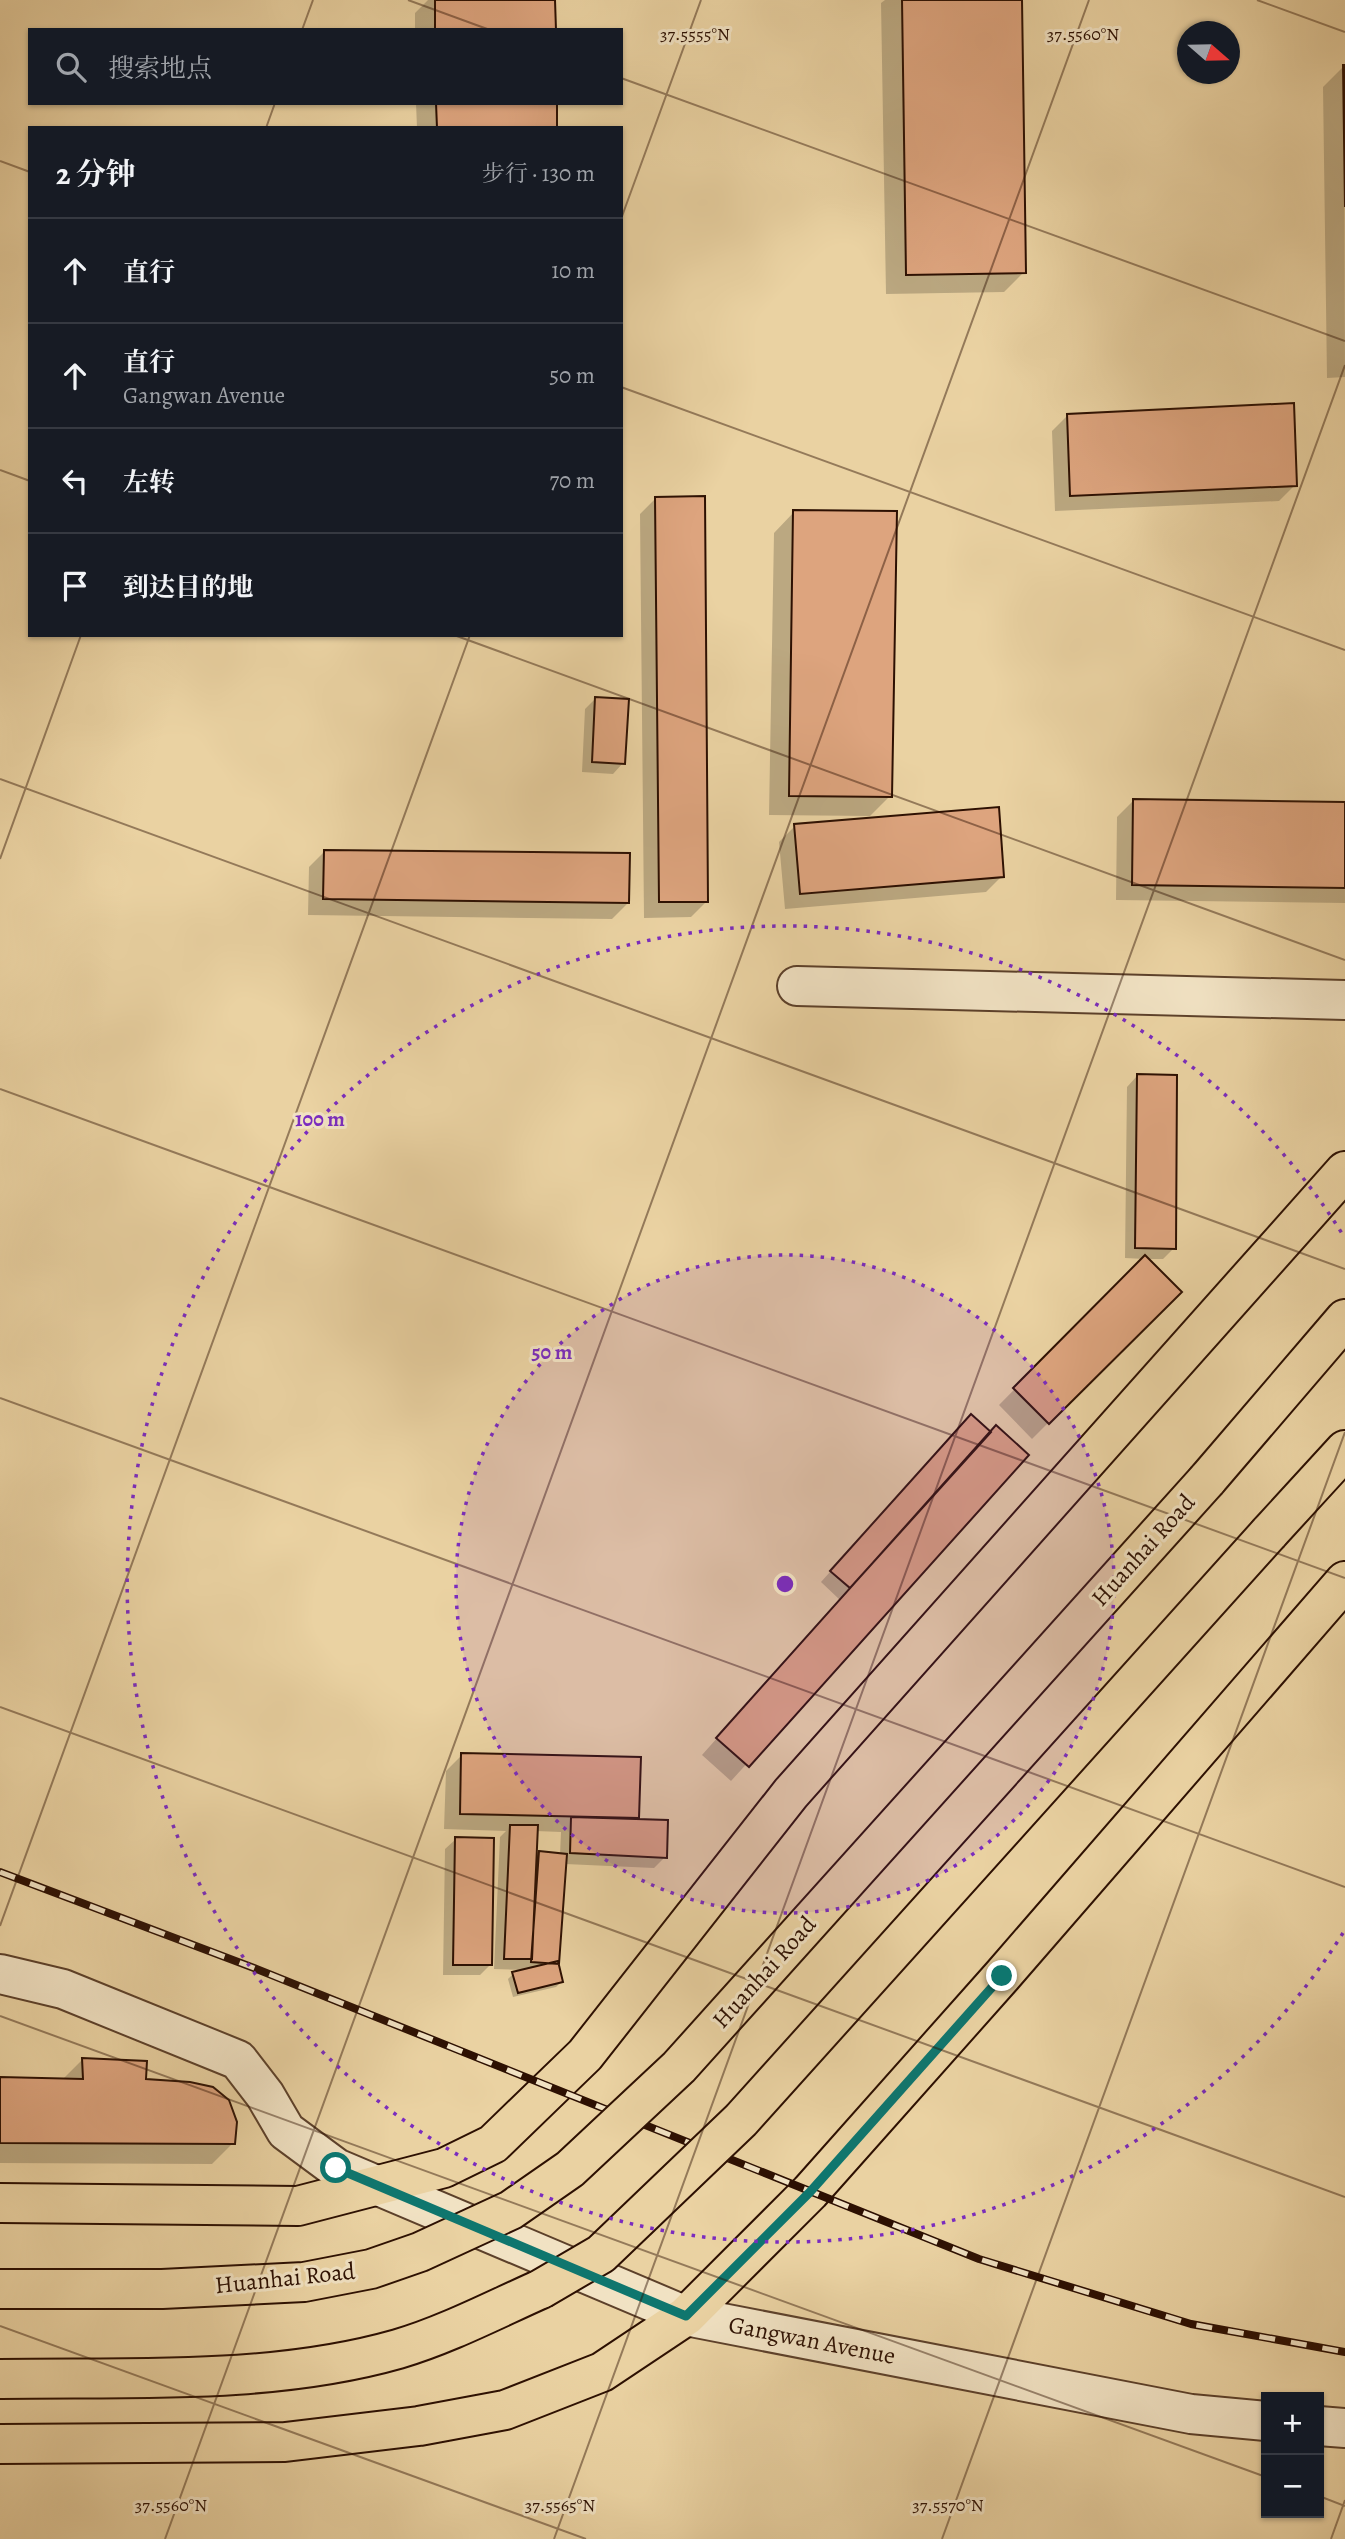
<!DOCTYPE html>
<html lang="zh">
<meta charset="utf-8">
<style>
body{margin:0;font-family:Alegreya,"Noto Serif SC",serif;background:#20242c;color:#f1f3f6}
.controls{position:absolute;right:21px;bottom:21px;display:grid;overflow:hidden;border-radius:0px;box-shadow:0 2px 5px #0004}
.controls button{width:63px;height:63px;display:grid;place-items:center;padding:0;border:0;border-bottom:2px solid #363941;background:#171b24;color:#f1f3f6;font:35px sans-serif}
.compass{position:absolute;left:1177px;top:21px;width:63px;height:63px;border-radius:50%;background:#171b24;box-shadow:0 2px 5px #0004;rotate:110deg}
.stop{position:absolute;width:21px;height:21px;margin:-16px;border:5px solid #0f766e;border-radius:50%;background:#fff}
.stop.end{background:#0f766e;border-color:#fff;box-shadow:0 2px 7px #0008}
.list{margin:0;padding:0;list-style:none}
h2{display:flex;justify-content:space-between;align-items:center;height:91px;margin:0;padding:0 28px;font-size:30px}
h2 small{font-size:23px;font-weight:400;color:#9ea1a6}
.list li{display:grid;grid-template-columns:46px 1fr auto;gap:21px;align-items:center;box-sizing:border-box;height:105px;padding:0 28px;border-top:2px solid #363941}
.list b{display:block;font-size:26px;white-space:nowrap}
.list p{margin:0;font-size:23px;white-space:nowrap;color:#9ea1a6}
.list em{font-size:23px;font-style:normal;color:#9ea1a6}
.icon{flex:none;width:38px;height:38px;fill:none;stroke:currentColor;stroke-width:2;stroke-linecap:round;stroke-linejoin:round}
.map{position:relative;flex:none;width:1345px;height:2539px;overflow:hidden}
.search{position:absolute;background:#171b24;box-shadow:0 2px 5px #0004;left:28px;top:28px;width:595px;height:77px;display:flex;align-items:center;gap:18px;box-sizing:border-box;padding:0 24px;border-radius:0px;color:#9ea1a6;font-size:26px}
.panel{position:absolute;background:#171b24;box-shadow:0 2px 5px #0004;left:28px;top:126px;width:595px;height:511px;border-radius:0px}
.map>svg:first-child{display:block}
.shadow{fill:#0003;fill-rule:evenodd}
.building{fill:#dda47e;stroke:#2d1002;stroke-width:2}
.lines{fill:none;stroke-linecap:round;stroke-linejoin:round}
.minor-casing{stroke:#5c402a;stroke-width:42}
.major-casing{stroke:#2d1002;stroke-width:42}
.minor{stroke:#f1e2c3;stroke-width:38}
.major{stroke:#ead2a2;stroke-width:38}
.rail-casing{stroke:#2d1002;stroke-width:8}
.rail{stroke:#f1e2c3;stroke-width:5;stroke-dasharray:16;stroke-linecap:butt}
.major-bridge-casing{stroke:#2d1002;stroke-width:42;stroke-linecap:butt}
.major-bridge{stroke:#ead2a2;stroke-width:38}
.route{stroke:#0f766e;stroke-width:9}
.ticks{fill:none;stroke:#2d1002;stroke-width:2;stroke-opacity:0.45}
.ring{fill:none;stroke:#7b2cbf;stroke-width:3.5;stroke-dasharray:3.5 7}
.labels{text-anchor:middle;stroke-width:6;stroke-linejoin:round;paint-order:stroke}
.street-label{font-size:24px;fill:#2d1002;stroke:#f1e2c3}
.ticks-label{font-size:18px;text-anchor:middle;fill:#2d1002;stroke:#f1e2c3;stroke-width:6;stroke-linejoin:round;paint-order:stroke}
.centre{fill:#7b2cbf;stroke:#f1e2c3;stroke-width:3.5}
.ring-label{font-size:21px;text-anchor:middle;font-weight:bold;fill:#7b2cbf;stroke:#f1e2c3;stroke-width:6;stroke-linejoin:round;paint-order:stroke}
</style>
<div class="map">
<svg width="1345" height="2539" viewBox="0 0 1345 2539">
<rect width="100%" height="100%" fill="#ead2a2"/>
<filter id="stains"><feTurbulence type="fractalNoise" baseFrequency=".00286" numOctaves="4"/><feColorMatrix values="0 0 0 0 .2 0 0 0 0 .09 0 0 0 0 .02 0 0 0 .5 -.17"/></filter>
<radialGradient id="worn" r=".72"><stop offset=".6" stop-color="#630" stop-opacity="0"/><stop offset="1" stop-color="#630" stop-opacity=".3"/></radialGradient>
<path class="shadow" d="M428,0H554V30H415V13Z
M885,0H1020L1024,272L1004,292L886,294L881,3Z
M1344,66L1345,377L1327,378L1323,87Z
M416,103H555V128H417Z
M1068,415L1295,485L1279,501L1055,511L1052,431Z
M656,498L707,901L691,917L644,918L640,514Z
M794,512L890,796L870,816L769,815L774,533Z
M596,698L623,763L613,774L582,772L585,709Z
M1133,801L1345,804V903L1116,900L1117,817Z
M795,826L1002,876L986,892L785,909L779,842Z
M325,851L628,903L612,919L308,915L309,867Z
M1137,1076L1174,1248L1163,1259H1146L1179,1292L1032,1439L999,1405L1144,1259L1125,1258L1127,1087Z
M960,1427L990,1434L1027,1455L731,1781L702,1755L840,1600L821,1582Z
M462,1755L637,1818L634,1821L665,1857L654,1868L565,1864L558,1964L561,1982L556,1987L513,1997L508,1979L513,1974L525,1970L494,1969L500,1837L506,1831L444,1829L446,1771ZM536,1831L561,1832L560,1855L540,1853L535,1858Z
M456,1839L490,1965L480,1975H443L445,1849Z
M82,2060L144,2081L233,2143L212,2164L0,2163V2078L62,2080Z"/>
<path class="building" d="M435,0H555L556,30H435Z
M902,0H1022L1026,273L906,275Z
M1343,65H1345V207Z
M436,103H557V128H437Z
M1294,403L1297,486L1070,496L1067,414Z
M705,496L708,902H659L655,497Z
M793,510L897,511L892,797L789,796Z
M595,697L629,699L625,764L592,762Z
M1133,799L1345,802V888L1132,885Z
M999,807L1004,877L800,894L794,824Z
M324,850L630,853L629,903L323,899Z
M1137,1074L1177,1075L1176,1249L1135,1248Z
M1145,1255L1182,1292L1049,1424L1013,1388Z
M971,1414L991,1432L850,1588L830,1571Z
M996,1425L1029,1455L749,1767L716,1738Z
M461,1753L641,1757L639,1818L460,1814Z
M571,1817L668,1820L667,1858L570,1853Z
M510,1825H538L532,1959H504Z
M455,1837L494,1838L492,1965H453Z
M539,1851L567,1854L559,1964L531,1962Z
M558,1961L563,1982L518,1993L512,1972Z
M82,2058L147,2061L146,2079L190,2082L213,2087L229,2100L237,2122L235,2144L0,2143V2077L83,2079Z"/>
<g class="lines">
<defs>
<path id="minor" d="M797,986L1345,1000
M0,1974L63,1989L238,2060L265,2095L286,2131L336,2168L686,2316L1191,2414L1266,2421
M1319,2426L1345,2428"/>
<path id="major" d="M1207,1480L1345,1319
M1269,1533L1345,1450
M0,2203L298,2206L444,2168L493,2144L585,2055L791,1793L1345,1171
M0,2379C131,2377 272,2385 398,2349C446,2335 496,2309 541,2289
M0,2444L285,2442L419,2426L505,2410L602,2372L686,2316L810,2192L1002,1976L1345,1581"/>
</defs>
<use href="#minor" class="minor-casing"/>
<use href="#major" class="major-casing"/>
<use href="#minor" class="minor"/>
<use href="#major" class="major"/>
<defs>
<path id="rail" d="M0,1872L254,1968L979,2259L1191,2324L1345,2352"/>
</defs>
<use href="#rail" class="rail-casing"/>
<use href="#rail" class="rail"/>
<defs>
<path id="major-bridge" d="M0,2289H162L304,2282L371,2269L420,2252L511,2210L570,2169L679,2067L1207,1480
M541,2289L601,2254L741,2120L1269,1533"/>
</defs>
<use href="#major-bridge" class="major-bridge-casing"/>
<use href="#major-bridge" class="major-bridge"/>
</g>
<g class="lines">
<path class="route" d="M336,2168L686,2316L810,2192L1002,1976"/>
</g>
<path class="ticks" d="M408,0L490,30M1257,0L1345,32M302,30L313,0M621,78L1345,341M266,128L275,103M0,161L30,172M621,219L701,0M621,387L1345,650M0,470L30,481M454,635L1345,960M0,779L1345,1269M0,859L81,635M0,1089L1345,1578M0,1398L1345,1887M0,1707L1345,2197M0,1926L470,635M0,2016L1266,2477M0,2326L586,2539M1319,2496L1345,2506M165,2539L1089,0M554,2539L1345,365M942,2539L1345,1432M1331,2539L1345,2500"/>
<circle cx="785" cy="1584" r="329" fill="#7b2cbf" fill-opacity=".12"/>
<g class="ring">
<circle cx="785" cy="1584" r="329"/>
<path d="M1343 1933A658 658 0 1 1 1343 1235"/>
</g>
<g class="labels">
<g class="street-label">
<text transform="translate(1143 1550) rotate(-48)" y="8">Huanhai Road</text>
<text transform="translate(764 1972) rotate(-48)" y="8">Huanhai Road</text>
<text transform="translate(285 2278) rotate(-6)" y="8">Huanhai Road</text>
<text transform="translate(812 2340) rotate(11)" y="8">Gangwan Avenue</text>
</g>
</g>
<g class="ticks-label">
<text x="695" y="40">37.5555°N</text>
<text x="1083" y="40">37.5560°N</text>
<text x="171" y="2511">37.5560°N</text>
<text x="560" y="2511">37.5565°N</text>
<text x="948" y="2511">37.5570°N</text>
</g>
<circle cx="785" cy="1584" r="10" class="centre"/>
<g class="ring-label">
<text x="320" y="1126">100 m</text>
<text x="552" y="1359">50 m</text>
</g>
<rect width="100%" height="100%" filter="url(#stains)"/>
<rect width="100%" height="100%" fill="url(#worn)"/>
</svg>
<div class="controls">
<button>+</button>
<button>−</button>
</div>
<svg class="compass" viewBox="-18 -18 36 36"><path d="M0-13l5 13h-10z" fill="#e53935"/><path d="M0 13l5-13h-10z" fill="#9ea1a6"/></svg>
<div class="stop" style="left:336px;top:2168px"></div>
<div class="stop end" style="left:1002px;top:1976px"></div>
<div class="search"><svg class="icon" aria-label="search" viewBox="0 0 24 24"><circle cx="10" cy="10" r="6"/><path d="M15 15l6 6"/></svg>搜索地点</div>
<section class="panel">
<h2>2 分钟<small>步行 · 130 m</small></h2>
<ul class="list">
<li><svg class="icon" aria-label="ahead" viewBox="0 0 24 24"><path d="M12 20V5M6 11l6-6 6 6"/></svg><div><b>直行</b></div><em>10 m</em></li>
<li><svg class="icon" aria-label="ahead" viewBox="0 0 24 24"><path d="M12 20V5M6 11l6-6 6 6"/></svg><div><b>直行</b><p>Gangwan Avenue</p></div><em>50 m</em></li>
<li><svg class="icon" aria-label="left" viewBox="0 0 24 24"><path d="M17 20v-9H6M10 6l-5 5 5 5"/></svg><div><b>左转</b></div><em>70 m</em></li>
<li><svg class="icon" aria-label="arrive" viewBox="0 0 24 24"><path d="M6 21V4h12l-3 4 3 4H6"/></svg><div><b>到达目的地</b></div></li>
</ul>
</section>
</div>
